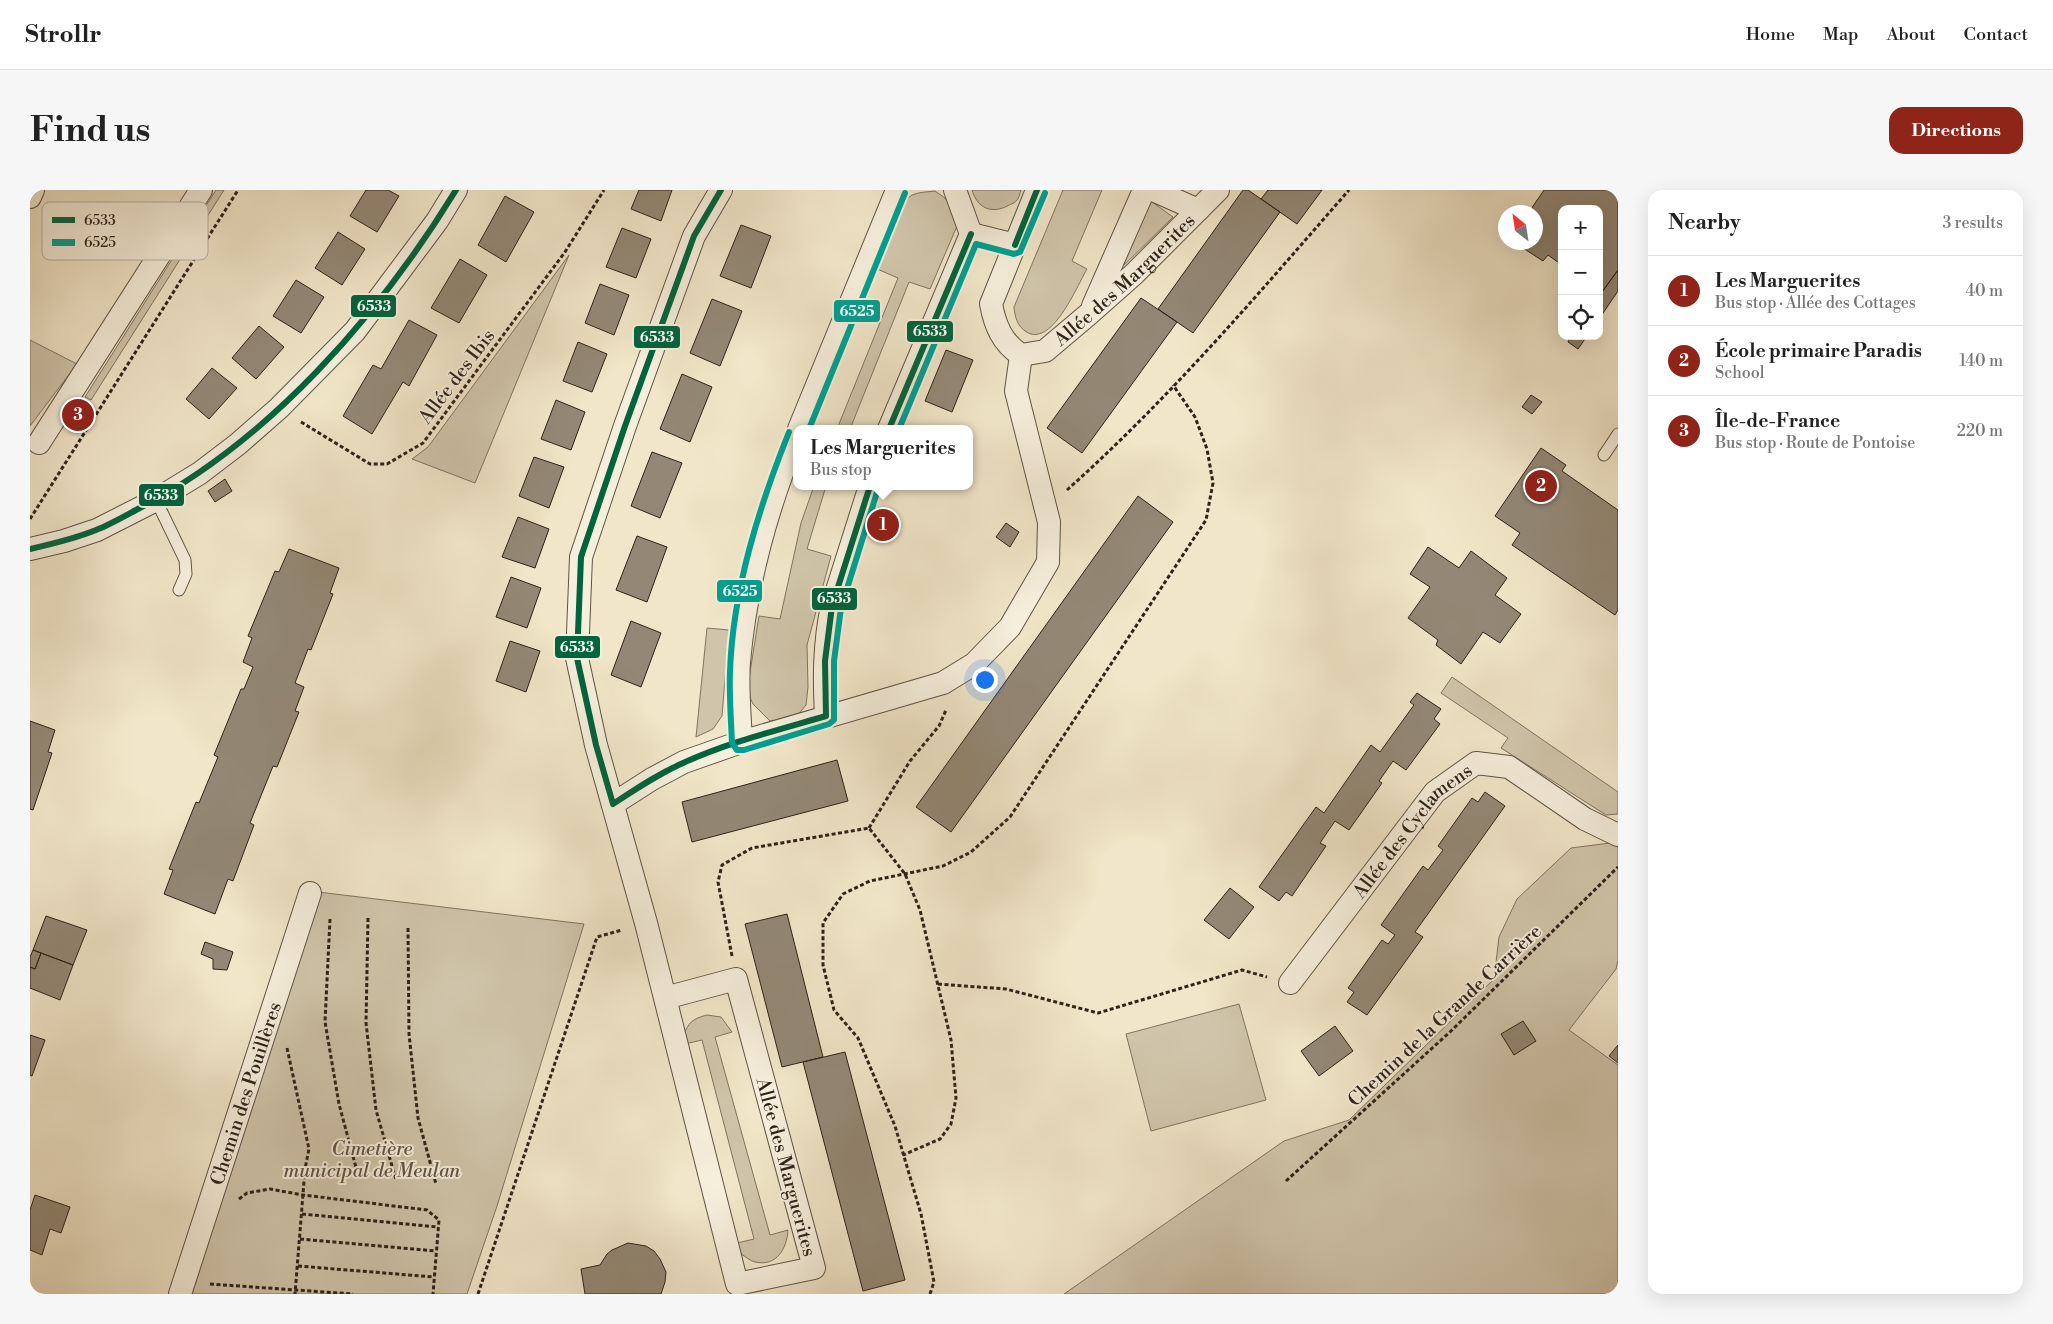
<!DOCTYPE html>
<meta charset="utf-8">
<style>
body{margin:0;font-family:"Libre Bodoni",serif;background:#f6f6f6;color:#222}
.controls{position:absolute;right:15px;top:15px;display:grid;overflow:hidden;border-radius:10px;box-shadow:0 5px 20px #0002}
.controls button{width:45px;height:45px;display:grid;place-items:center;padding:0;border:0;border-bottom:1px solid #e0e0e0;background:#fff;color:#222;font:25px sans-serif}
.compass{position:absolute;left:1468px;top:15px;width:45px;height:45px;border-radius:50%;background:#fff;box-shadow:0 5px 20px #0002;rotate:330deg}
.you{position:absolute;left:954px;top:489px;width:18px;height:18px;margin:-12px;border:4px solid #fff;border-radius:50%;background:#1a73e8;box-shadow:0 0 0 8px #1a73e833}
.badge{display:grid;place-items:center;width:32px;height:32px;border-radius:50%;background:#8f2418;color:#fff;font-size:16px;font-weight:700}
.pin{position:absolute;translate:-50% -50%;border:2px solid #fff;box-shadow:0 1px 5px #0006}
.popup{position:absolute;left:763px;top:235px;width:180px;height:65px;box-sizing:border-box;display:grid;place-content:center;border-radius:10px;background:#fff;filter:drop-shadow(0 1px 4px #0005);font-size:16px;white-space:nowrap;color:#767676}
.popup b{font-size:19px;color:#222}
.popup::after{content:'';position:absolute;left:50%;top:100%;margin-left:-10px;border:10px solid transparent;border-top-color:#fff}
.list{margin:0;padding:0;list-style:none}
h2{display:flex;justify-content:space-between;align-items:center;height:65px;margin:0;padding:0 20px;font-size:21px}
h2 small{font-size:16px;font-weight:400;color:#767676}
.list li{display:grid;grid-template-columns:32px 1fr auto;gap:15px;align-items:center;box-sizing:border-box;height:70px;padding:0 20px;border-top:1px solid #e0e0e0}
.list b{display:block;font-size:19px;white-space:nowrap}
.list p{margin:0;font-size:16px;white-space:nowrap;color:#767676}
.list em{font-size:16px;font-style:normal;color:#767676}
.icon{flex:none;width:28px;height:28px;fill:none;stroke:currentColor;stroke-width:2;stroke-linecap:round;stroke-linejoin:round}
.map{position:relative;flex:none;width:1588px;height:1104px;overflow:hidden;border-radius:15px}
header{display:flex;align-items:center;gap:30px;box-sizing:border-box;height:70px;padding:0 25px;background:#fff;border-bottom:1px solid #e0e0e0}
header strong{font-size:24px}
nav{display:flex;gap:28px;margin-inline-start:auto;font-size:18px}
.intro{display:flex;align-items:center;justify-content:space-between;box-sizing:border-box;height:120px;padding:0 30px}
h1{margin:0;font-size:35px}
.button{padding:12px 22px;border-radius:15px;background:#8f2418;color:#fff;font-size:18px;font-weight:700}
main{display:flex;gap:30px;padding:0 30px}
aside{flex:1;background:#fff;border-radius:15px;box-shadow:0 5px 20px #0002}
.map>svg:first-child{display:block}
.green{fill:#d0c5ab;stroke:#7f7462}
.building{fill:#938875;stroke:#2e2219}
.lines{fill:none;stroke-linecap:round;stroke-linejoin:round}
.service-casing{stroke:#5f5345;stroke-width:13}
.minor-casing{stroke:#5f5345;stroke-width:24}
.path{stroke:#2e2219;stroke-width:3;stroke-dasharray:4 2.5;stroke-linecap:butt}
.service{stroke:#f6efdc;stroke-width:11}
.minor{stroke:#f6efdc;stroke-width:22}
.bus-1-casing{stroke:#f6efdc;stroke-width:10}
.bus-2-casing{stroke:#f6efdc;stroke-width:10}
.bus-1{stroke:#00643c;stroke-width:6}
.bus-2{stroke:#00a092;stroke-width:6}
.labels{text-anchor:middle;stroke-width:4;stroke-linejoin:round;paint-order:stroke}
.street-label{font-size:19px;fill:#2e2219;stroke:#f6efdc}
.park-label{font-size:19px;font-style:italic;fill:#5f5345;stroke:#f6efdc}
.key{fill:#f6efdc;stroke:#bab2a2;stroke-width:1}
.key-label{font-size:14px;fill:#2e2219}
.line-badge{stroke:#f6efdc;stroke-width:2}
.badge-label{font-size:14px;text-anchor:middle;font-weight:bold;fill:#fff}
</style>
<header>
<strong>Strollr</strong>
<nav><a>Home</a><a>Map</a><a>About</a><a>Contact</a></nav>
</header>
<div class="intro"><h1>Find us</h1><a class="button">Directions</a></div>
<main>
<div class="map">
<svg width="1588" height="1104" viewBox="0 0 1588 1104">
<rect width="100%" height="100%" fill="#f1e6c9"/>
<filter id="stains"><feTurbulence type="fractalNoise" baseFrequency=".004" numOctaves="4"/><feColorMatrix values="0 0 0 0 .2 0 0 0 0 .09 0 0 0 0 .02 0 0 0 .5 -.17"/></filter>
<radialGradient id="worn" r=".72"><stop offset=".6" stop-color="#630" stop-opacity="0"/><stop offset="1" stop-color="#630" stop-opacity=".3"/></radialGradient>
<path class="green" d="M186,0H194L61,210L55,207Z
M942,0H991C990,3 989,9 986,11C986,12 980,15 979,15C962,25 947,18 942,0Z
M1033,0H1072L1042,71L1057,79C1047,96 1021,160 995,141C987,135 985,127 984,117Z
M905,1L915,8L923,19L927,36L900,99L879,92L820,239H807L868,88L847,79C854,61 866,14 882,5C889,2 897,2 905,1Z
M1118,9L1143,27L1088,81Z
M539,65L445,293L382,269L398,257Z
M0,150L47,174L0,236Z
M784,296H796L777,359L801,366L777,455L778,497L776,515L767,526L755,531H740L723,514L717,501L729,426L750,429L771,333Z
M677,438L699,440L692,526L683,539L666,547Z
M1422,487L1588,602V624L1576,625L1471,558L1478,548L1411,503Z
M1588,652V770L1586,779L1539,840L1588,875V1104H1034L1254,951L1319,930L1464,789L1469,747L1487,709L1541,658Z
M288,702L554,734L467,1016L437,1104H162Z
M1209,814L1236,910L1121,941L1096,844Z
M677,825L691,827L702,842L685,847L740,1045L758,1040C757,1058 747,1077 725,1072C720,1071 715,1066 711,1064L707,1053L724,1049L672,850L655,854L653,846C659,832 662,829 677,825Z"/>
<path class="building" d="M336,0H358L369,6L347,42L320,26Z
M609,0H642L631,31L601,19Z
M1213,0H1218L1250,22L1163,143L1128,119Z
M1238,0H1292L1267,34L1231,9Z
M1514,0H1588V80L1572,102L1569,100V19H1532V75L1518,65L1513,71L1493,58L1497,52H1506V22H1499Z
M475,6L504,22L476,72L448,55Z
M711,35L741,46L721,98L690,86Z
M592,38L621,49L606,88L576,77Z
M308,42L335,59L312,95L285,78Z
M430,69L457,85L429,133L401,118Z
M1588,80V101L1569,129V106Z
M266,90L294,107L271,143L243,126Z
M570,94L599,105L584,145L555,133Z
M1111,108L1147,132L1052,263L1017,238Z
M682,109L712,121L690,176L660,163Z
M379,130L407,145L379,196L373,192L342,244L313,226L343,175L351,179Z
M229,136L254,157L226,189L202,168Z
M1541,146H1557L1548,159L1538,152Z
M548,152L577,164L562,202L533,191Z
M916,160L943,170L922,222L895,211Z
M182,178L207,198L179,229L156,209Z
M652,184L682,197L660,252L630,239Z
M1501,205L1512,212L1502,224L1492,217Z
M526,210L555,222L541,260L511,249Z
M1511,258L1536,275L1532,281L1588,320V420L1585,425L1482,355L1490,343L1465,326Z
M622,262L652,273L630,328L601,316Z
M504,267L534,277L519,318L489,306Z
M195,289L202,301L185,312L178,301Z
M1108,306L1143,332L921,642L886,617Z
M488,327L519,339L505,378L472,367Z
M976,333L989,342L980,357L966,347Z
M607,346L637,357L617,412L586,400Z
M1398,357L1429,378L1441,361L1477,388L1465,405L1491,424L1470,453L1453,442L1431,474L1406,455L1408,450L1378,428L1400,397L1380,384Z
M259,359L309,378L300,403L303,404L281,460L278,459L265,493L274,497L265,521L269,522L247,577L243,576L220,633L224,635L203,691L198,689L185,724L134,704L143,680L139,679L166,612L169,613L188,567L184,565L211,499H214L223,477L213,472L222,448L218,446L245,381L249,382Z
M481,387L511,398L497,438L466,427Z
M601,431L631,443L611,497L581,485Z
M480,451L510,461L496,502L466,491Z
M1387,503L1411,519L1404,529L1410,534L1376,580L1363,571L1349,591L1352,593L1319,640L1305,631L1290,653L1296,656L1262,706L1256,702L1249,711L1229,697L1286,617L1294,623L1341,555L1350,562L1384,515L1380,512Z
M0,531L25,540L18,562L22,563L3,620L0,619Z
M807,570L818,611L662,652L652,612Z
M1455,602L1475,616L1385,742L1393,747L1337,825L1317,812L1324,802L1318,798L1352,750L1358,754L1365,745L1351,735L1393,676L1398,680L1413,660L1408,656L1442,608L1448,612Z
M1200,698L1224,717L1199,749L1174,730Z
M757,724L793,867L752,877L715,734Z
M16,726L57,740L43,775L3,760Z
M175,752L203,762L197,780L183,779V769L171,764Z
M3,760L11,763L5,779L0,777V767Z
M11,763L43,775L30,810L0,798V777L5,779Z
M1493,831L1506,851L1484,865L1471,844Z
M1305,836L1323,861L1289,886L1271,861Z
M0,845L15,850L2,886L0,885Z
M1588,855V873L1579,866Z
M815,862L875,1090L833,1101L773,872Z
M5,1005L40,1017L31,1043L20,1039L12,1065L0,1060V1020Z
M598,1053L616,1056L624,1061L630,1069L636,1082L635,1092L631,1104H555L551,1079L570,1075L577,1064L582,1060Z"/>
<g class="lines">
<defs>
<path id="service" d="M1574,265L1588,244
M126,310L155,370L156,384L149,400"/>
<g id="minor">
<path d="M925,0L941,44"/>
<path id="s1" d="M1007,0L961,114C965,135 972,153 991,165L1015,161L1060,123L1104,84L1188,0"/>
<path d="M1123,0L1168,20"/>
<path d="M0,7L3,0"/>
<path d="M941,44L985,55"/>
<path d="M1063,116L1114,0"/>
<path d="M769,239L867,0"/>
<path d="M859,239L941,44"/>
<path d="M9,253L171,0"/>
<path d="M0,359L34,351L67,340L126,310L170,283L208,254L249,218L325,141L407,31L426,0"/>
<path d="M796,526C794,488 794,454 802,416L840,296"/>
<path d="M711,552C710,526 707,498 709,472C716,394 737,317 767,245"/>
<path d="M583,614L622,589L654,572L711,552L913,493L944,474L980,437L1018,372L1019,332L986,201L991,165"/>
<path id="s2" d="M1260,793L1405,602L1446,573L1479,577L1555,629L1588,645"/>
<path d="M635,808L707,1094L784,1078L706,789L635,808L616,733L566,555L547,468L551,367L595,236L664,46L691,0"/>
<path id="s3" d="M150,1104L280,703"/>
</g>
</defs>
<use href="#service" class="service-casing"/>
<use href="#minor" class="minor-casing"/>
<path class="path" d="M271,232L340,274H357L393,253L535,62L574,0
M1037,300C1140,208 1229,103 1319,0
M0,329L208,0
M839,638L880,571L909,536L916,520
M338,728L336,833L346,920L366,990
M300,729L295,832L309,914L328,985
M378,738L379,844L388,928L406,994
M702,766L688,692L692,675L722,658L839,638L875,684L890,720L921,850L926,908L921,934L910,949L873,965
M908,794L976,799L1068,823L1212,780L1237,787
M257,858L279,959L275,979L265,1104
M1256,991L1421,841L1588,677
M209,1009L217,1003L240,999L273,1005L397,1020L409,1030L403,1104
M272,1024L408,1037
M270,1049L406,1061
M268,1076L404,1087
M180,1094L323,1104
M448,1104L567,747L592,740
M900,1104L904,1092L891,1024L865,936L828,848L804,820L793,775V733L813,704L840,691L913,676L941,662L980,627L1176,330L1183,293L1177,259L1165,227L1143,195"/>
<use href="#service" class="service"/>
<use href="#minor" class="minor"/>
<defs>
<path id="bus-1" d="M985,55L1007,0
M859,239L941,44
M0,359C22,354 44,349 66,340C79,335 93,327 106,320C238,253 350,124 426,0
M796,526L795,471L802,416L840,296
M583,614L566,555L547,468L551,367L595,236L664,46L691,0
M583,614C606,599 628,584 653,573C699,552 748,540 796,526"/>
<path id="bus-2" d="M779,239L875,3
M869,239L946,54L984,64L990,62L1015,3
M759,242C729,317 703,399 700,481C699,505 701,529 702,553L707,560H714L799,534L804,530V471L811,418L848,299"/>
</defs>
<use href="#bus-1" class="bus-1-casing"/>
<use href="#bus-2" class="bus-2-casing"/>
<use href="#bus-1" class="bus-1"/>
<use href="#bus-2" class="bus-2"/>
</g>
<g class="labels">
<g class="street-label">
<text dy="7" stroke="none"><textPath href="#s1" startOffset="315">Allée des Marguerites</textPath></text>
<text transform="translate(426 186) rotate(-53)" y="7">Allée des Ibis</text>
<text dy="7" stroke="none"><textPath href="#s2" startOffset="196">Allée des Cyclamens</textPath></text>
<text transform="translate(1414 825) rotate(-43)" y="7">Chemin de la Grande Carrière</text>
<text dy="7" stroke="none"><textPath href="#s3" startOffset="211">Chemin des Pouillères</textPath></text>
<text transform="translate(757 977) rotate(75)" y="7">Allée des Marguerites</text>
</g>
<g class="park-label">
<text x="342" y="965">Cimetière<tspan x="342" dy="22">municipal de Meulan</tspan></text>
</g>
</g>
<rect x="12" y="12" width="166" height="58" rx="8" class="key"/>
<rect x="22" y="27" width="23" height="6" fill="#00643c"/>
<rect x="22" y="49" width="23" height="7" fill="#00a092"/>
<g class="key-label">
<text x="54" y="35">6533</text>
<text x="54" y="57">6525</text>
</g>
<g class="line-badge">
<rect x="320" y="104" width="47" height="24" rx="5" fill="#00643c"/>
<rect x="803" y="109" width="48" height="24" rx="5" fill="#00a092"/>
<rect x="876" y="130" width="48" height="23" rx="5" fill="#00643c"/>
<rect x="603" y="135" width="48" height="24" rx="5" fill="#00643c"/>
<rect x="108" y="293" width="47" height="24" rx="5" fill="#00643c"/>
<rect x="686" y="389" width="47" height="24" rx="5" fill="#00a092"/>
<rect x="781" y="397" width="47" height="24" rx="5" fill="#00643c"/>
<rect x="524" y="445" width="47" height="24" rx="5" fill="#00643c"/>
</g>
<g class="badge-label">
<text x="344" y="121">6533</text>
<text x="827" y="126">6525</text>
<text x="900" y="146">6533</text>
<text x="627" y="152">6533</text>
<text x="131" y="310">6533</text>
<text x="710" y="406">6525</text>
<text x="804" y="413">6533</text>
<text x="547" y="462">6533</text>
</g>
<rect width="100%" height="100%" filter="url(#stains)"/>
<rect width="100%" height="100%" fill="url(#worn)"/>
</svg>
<div class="controls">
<button>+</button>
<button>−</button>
<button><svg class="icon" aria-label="locate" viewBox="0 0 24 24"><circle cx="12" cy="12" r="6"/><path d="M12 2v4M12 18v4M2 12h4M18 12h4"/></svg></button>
</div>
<svg class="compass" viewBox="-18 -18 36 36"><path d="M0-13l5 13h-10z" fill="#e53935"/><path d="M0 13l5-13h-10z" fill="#767676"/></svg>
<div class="you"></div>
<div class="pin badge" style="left:853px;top:335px">1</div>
<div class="popup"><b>Les Marguerites</b>Bus stop</div>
<div class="pin badge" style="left:1511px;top:296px">2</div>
<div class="pin badge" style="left:48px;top:225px">3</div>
</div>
<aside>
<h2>Nearby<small>3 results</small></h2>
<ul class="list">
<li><span class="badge">1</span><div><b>Les Marguerites</b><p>Bus stop · Allée des Cottages</p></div><em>40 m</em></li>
<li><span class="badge">2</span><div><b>École primaire Paradis</b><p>School</p></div><em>140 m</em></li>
<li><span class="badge">3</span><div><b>Île-de-France</b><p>Bus stop · Route de Pontoise</p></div><em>220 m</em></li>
</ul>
</aside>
</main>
